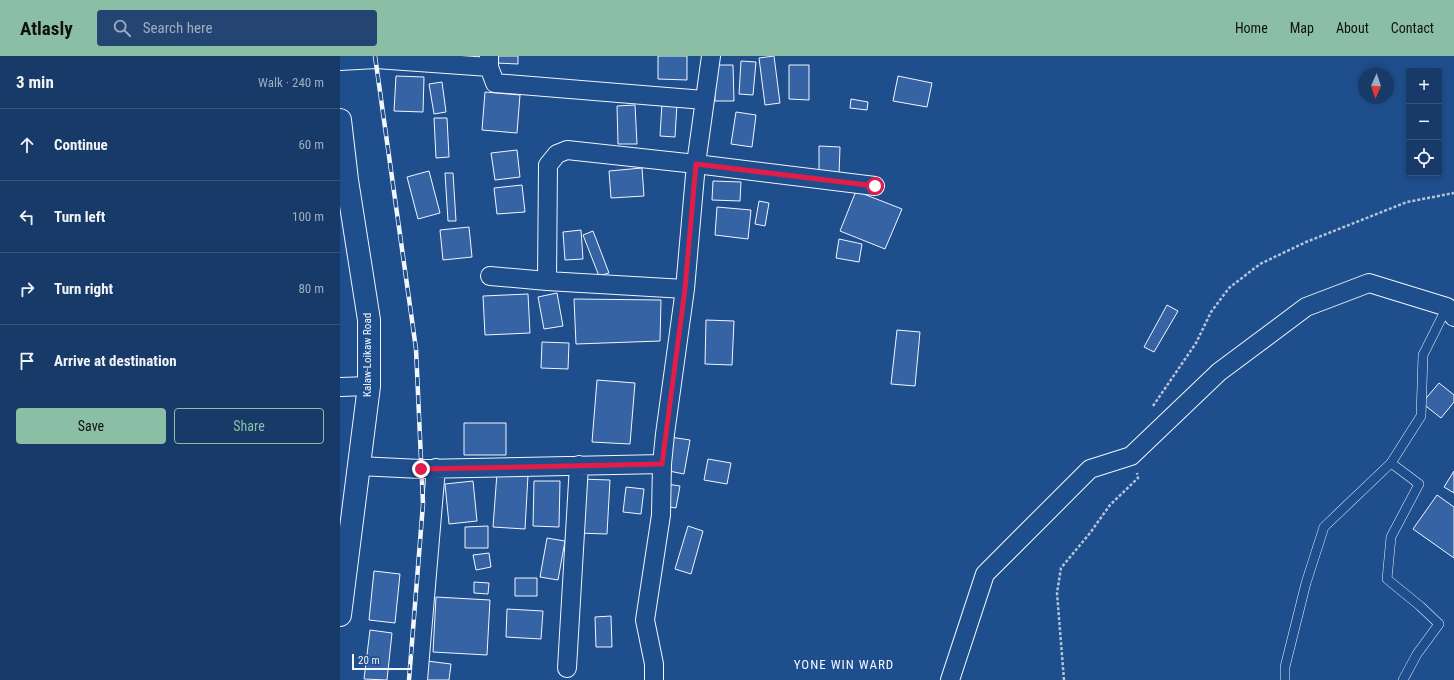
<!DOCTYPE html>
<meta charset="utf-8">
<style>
body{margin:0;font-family:"Roboto Condensed",sans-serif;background:#244571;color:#f1f3f6}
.controls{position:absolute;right:12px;top:12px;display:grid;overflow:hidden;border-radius:4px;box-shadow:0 2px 6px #0003}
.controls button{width:36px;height:36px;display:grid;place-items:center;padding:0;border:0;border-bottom:1px solid #36547d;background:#173a69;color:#f1f3f6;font:20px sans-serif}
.compass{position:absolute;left:1018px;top:12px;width:36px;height:36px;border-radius:50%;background:#173a69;box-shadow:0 2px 6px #0003;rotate:183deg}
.scale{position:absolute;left:12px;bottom:10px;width:60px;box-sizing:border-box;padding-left:4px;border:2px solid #f2f6ff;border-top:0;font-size:11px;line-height:14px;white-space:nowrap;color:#f2f6ff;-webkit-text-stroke:3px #1f4e8c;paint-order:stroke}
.stop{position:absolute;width:12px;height:12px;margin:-9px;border:3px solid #e11d48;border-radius:50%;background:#fff}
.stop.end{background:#e11d48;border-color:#fff;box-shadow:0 1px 4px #0008}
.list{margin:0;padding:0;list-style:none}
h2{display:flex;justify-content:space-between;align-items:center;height:52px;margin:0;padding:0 16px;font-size:17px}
h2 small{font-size:13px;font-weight:400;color:#9eadc0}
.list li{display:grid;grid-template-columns:26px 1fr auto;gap:12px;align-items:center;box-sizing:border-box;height:72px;padding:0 16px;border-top:1px solid #36547d}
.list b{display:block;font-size:15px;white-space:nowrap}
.list em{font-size:13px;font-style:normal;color:#9eadc0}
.actions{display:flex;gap:8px;padding:12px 16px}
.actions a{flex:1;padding:9px 0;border:1px solid #8abfa5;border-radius:4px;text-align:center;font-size:14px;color:#8abfa5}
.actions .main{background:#8abfa5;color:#111}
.icon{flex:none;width:22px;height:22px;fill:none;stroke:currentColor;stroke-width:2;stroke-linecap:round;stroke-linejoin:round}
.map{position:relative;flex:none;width:1114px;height:624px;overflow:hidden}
header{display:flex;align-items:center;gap:24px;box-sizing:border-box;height:56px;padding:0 20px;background:#8abfa5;color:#111}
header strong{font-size:19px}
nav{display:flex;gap:22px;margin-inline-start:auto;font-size:14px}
.search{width:280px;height:36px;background:#244571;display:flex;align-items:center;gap:10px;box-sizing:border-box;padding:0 14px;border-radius:4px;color:#9eadc0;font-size:15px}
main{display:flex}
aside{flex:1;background:#173a69}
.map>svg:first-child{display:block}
.building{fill:#3563a3;stroke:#f2f6ff}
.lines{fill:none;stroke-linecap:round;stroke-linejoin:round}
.service-casing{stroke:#f2f6ff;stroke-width:10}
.minor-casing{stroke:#f2f6ff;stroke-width:20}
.primary-casing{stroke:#f2f6ff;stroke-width:24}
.path{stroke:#b3c4dc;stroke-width:2.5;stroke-dasharray:3 2;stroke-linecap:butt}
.service{stroke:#1f4e8c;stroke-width:9}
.minor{stroke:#1f4e8c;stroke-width:18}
.primary{stroke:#1f4e8c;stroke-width:22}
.rail-casing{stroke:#f2f6ff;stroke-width:4.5}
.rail{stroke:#1f4e8c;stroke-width:3;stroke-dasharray:9;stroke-linecap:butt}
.route{stroke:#e11d48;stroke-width:5}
.labels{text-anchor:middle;stroke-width:3;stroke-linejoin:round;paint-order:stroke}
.street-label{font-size:11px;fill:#f2f6ff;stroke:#1f4e8c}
.quarter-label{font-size:13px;letter-spacing:1px;fill:#f2f6ff;stroke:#1f4e8c}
</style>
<header>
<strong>Atlasly</strong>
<div class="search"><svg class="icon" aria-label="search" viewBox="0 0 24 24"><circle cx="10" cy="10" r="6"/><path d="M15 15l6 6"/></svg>Search here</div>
<nav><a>Home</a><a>Map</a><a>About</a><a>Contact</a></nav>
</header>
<main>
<aside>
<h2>3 min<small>Walk · 240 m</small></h2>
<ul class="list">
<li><svg class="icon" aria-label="ahead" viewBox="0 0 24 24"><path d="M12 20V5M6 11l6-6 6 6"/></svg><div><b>Continue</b></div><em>60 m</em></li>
<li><svg class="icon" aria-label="left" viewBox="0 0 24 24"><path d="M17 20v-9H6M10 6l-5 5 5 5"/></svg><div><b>Turn left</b></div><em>100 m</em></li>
<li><svg class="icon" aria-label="right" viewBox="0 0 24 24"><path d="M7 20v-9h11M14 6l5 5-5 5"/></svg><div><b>Turn right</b></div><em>80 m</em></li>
<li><svg class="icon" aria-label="arrive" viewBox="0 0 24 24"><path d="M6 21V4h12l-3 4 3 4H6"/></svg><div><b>Arrive at destination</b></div></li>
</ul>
<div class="actions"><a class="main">Save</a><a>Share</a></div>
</aside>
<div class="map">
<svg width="1114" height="624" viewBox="0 0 1114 624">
<rect width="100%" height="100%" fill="#1f4e8c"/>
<path class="building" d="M157,0H178V8L156,7Z
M318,0H347V24L318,23Z
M434,0L440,47L425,49L419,2Z
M401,5L416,6L413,39L399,38Z
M374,9H393L394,45H375Z
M449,9H469V44L449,43Z
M56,20L84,21L83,56L54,55Z
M558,20L592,27L587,51L553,45Z
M102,26L106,56L94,58L89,28Z
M145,36L180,39L177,77L142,74Z
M511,43L528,46L527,54L510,52Z
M322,47L337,48L335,81L320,80Z
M295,49L297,88H278L277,50Z
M396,56L416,59L412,91L391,88Z
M94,62H107L109,101L96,102Z
M479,90L500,91L499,119H479Z
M177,94L180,121L155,124L151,97Z
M302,112L304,140L271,142L269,115Z
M89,115L100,157L78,163L67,121Z
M105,117H113L116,165H108Z
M373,125L401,126L400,145L372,144Z
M182,129L185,156L157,158L154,132Z
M516,135L562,153L545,193L500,175Z
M419,145L429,147L425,170L415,168Z
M377,151L411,154L408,183L375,179Z
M129,171L132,201L103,204L100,174Z
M241,174L243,203L225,204L223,176Z
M253,175L269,217L259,220L243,179Z
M499,183L522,188L519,206L496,202Z
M217,237L223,270L204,273L198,241Z
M188,238L190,277L145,279L143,240Z
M234,243L321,244L320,285L236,288Z
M827,249L838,255L814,296L804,291Z
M366,264L394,265L392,309L365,308Z
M557,274L580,276L575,330L551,328Z
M202,286L229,287L228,313L201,312Z
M257,324L295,327L290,388L252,386Z
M1099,327L1114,339V346L1101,362L1082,347Z
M124,367H166V399H124Z
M330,381L350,384L344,418L324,414Z
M368,403L391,407L387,428L364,424Z
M1114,415V437L1104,431Z
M157,417L188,419L185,473L153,471Z
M240,423L270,424L267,478L237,477Z
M133,425L137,465L109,468L105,428Z
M194,425H220L219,471L193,470Z
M327,428L340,430L336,452L324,450Z
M286,431L304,433L301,458L283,456Z
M1097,439L1114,451V502L1073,473Z
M148,470V492H125V471Z
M348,470L363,475L351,518L335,513Z
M207,482L225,485L218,524L200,521Z
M149,497L151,511L136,514L133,499Z
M34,515L60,518L55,567L29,564Z
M175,522H197V540H175Z
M134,526L149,527L148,538L134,537Z
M96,541L150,544L147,599L93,596Z
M167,553L203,555L201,583L166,581Z
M271,560L272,591H256L255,561Z
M30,574L52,577L47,624L24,623Z
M87,605L111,608L109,624H85Z"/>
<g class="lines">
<defs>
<path id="service" d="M1051,407L1079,428L1051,481L1047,523L1080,550L1099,568L1077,598L1063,624
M945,624V611L966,527L984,471L1051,407L1081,360L1083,299L1107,251"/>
<path id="minor" d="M149,0V11L155,27L364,44
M0,5L36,3L149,11
M150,220L207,225L345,233
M207,225L208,109L217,98L227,94L356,108L535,130
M0,331L29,330
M18,410L81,413L322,408
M227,612L239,409
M78,624L96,412
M314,624V608L305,564L321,459L322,408L325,378L345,233L356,108L371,0
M610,624L645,518L750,413L791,400L879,316L966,251L1029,227L1107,251L1114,261"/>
<path id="primary" d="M0,64L7,124L29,264V330L0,559"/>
</defs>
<use href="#service" class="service-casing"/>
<use href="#minor" class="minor-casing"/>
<use href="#primary" class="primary-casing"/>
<path class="path" d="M813,350L856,287L871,256L889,232L920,208L966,186L1067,146L1114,137
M724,624L717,537L721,512L750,477L770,449L798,422L797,417"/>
<use href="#service" class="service"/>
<use href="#minor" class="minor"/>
<use href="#primary" class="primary"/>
<defs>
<path id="rail" d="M35,0L76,293L83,448L69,624"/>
</defs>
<use href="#rail" class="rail-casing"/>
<use href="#rail" class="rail"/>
</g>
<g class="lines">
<path class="route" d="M81,413L322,408L345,233L356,108L535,130"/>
</g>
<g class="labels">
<g class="street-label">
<text transform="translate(27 299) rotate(-90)" y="4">Kalaw-Loikaw Road</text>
</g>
<g class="quarter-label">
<text x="504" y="613">YONE WIN WARD</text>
</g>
</g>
</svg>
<div class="controls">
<button>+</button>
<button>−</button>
<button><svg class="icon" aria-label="locate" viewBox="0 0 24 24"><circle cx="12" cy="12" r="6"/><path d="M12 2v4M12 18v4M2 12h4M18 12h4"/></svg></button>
</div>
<svg class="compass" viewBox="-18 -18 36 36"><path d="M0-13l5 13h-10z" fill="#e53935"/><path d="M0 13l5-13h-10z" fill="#9eadc0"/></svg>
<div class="scale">20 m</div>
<div class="stop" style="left:535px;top:130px"></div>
<div class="stop end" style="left:81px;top:413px"></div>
</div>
</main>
